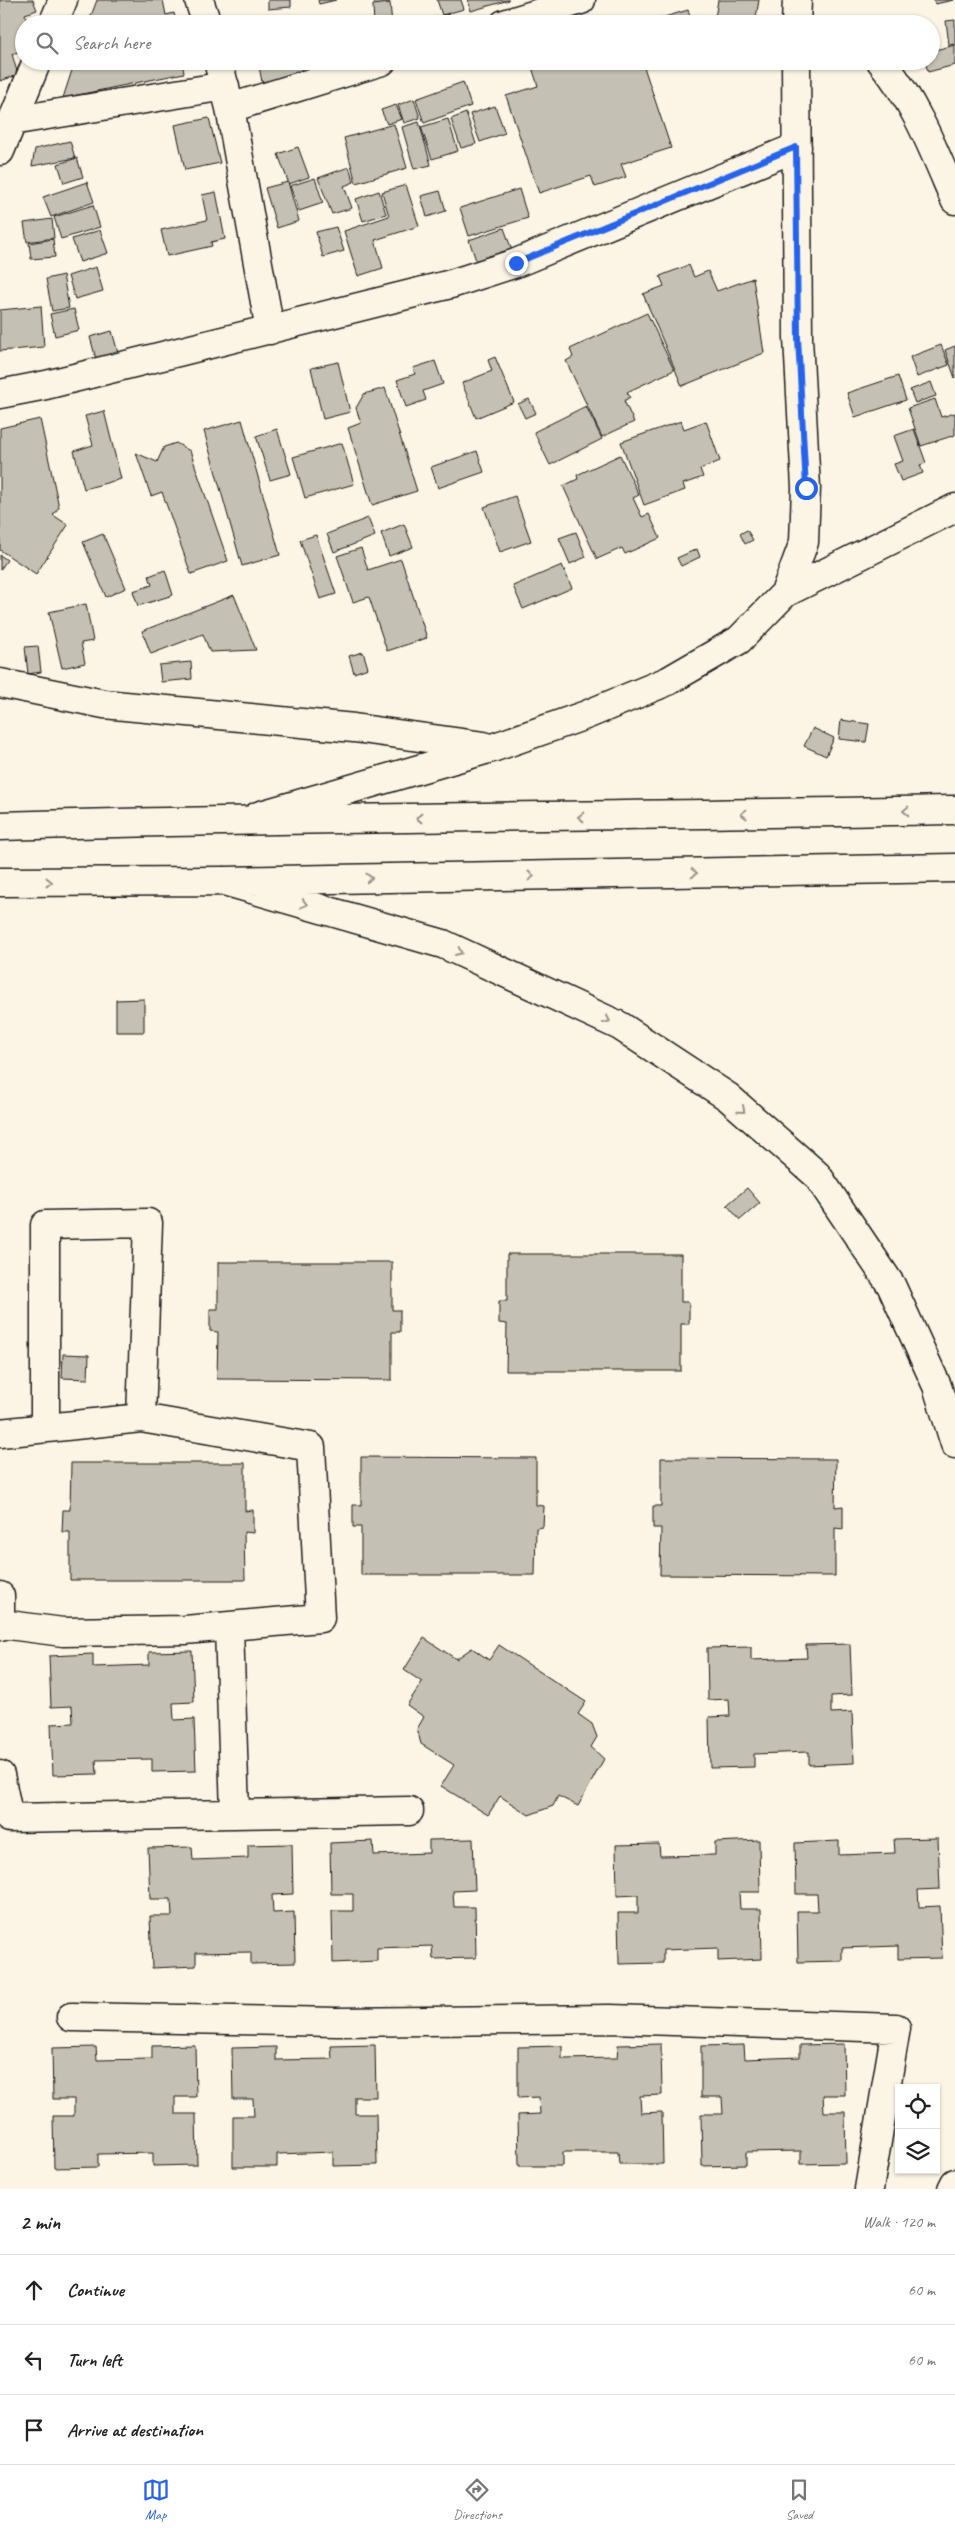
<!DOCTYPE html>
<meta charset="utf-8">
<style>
body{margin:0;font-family:Caveat,sans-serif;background:#f6f6f6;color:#222}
.controls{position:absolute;right:15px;bottom:15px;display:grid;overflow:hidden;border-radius:0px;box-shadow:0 1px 4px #0004}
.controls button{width:45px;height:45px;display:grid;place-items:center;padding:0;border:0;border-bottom:1px solid #e0e0e0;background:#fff;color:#222;font:25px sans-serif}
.stop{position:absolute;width:15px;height:15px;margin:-11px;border:4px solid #2563eb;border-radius:50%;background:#fff}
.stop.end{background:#2563eb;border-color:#fff;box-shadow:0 1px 5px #0008}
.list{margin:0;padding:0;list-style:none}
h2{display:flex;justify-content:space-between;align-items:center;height:65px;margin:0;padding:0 20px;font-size:21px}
h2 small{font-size:16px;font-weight:400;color:#767676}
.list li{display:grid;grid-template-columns:32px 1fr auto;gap:15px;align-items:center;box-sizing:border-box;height:70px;padding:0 20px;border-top:1px solid #e0e0e0}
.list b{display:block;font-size:19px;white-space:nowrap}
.list em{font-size:16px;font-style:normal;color:#767676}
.icon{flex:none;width:28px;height:28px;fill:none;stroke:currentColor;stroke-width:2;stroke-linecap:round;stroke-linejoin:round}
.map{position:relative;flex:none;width:955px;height:2189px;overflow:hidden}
.search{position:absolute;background:#fff;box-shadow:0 1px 4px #0004;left:15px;right:15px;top:15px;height:55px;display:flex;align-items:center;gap:12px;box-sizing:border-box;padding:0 18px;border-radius:28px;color:#767676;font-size:19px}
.sheet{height:275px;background:#fff}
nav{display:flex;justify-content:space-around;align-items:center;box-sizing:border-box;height:70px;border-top:1px solid #e0e0e0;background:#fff;font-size:14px;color:#767676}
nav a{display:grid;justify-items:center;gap:2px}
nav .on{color:#2563eb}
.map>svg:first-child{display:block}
.building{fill:#c4c0b3;stroke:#1c1c1c}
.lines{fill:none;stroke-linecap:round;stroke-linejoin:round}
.minor-casing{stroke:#1c1c1c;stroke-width:31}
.highway-casing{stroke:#1c1c1c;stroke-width:31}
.minor{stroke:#fcf5e5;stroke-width:28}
.highway{stroke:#fcf5e5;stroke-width:28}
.oneway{stroke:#97938b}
.route{stroke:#2563eb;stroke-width:6}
</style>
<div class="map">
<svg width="955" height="2189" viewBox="0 0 955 2189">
<rect width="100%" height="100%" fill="#fcf5e5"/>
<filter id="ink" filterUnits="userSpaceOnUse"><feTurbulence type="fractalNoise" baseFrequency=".02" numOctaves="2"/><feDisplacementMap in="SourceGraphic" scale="10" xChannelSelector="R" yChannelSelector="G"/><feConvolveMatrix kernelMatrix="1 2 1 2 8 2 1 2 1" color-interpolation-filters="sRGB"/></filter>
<g filter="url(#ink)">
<path class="building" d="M0,0H33L37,10L25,14L28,24H24V40H22L24,50L12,54L18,75L0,81Z
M97,0H163L166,15L174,13L176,24H88Z
M268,0H291V7L268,9Z
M318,0H336L319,4Z
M374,0H390V2L374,3Z
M437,0H461L464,9L442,15Z
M468,0H509L471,11Z
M718,0H759L755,24H714Z
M934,0H954L935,4Z
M390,3L392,24H374L373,5Z
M688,10L692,24H648V22Z
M449,14L452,24H429L428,19Z
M955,20V44L949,45L946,21Z
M955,45V65L928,72L925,61H931V51Z
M75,61H182L184,73L63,98Z
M258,61H300L302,74L262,82Z
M530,61H610L612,67L631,61H642L671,148L621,164L626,177L595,187L591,176L539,193L506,96L538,86Z
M714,61H748L746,67Z
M463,82L471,106L424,123L416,99Z
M414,99L420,118L404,123L398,105Z
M396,105L402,119L387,124L381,110Z
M495,106L505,133L480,142L470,114Z
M466,113L476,144L461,148L451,119Z
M209,118L220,163L185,170L175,125Z
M448,119L458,151L432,159L421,127Z
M419,122L431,165L414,169L402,127Z
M394,124L407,168L356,183L344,138Z
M70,141L75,158L32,166L35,149Z
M298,147L309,177L289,184L278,154Z
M77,158L83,177L64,183L58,164Z
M349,167L354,182L344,186L352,208L332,214L318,178Z
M315,178L323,203L299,211L290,186Z
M87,182L94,202L51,217L43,197Z
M288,182L299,221L277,228L265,188Z
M406,185L419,226L375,240L383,268L358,276L344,231L389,216L382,192Z
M519,189L528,218L469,236L460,208Z
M379,191L386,214L363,221L356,199Z
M440,191L446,211L427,217L421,196Z
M216,192L225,239L211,242L212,246L167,256L161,230L207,220L202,195Z
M93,205L100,227L61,239L54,217Z
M52,219L54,238L27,242L24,223Z
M336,227L344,251L323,257L316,232Z
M504,228L514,256L479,269L469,240Z
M100,230L108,253L80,262L72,239Z
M53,239L55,257L31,259L29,243Z
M689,265L694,277L708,271L717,291L753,278L764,353L682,386L643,294L664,286L660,276Z
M96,267L103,291L75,299L68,276Z
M63,275L69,308L52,311L46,279Z
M41,306L44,347L0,351V310Z
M74,309L79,330L55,336L50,314Z
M647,313L674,370L627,392L630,397L624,401L634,422L602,437L566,361L573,357L570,349Z
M112,331L118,353L96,359L90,337Z
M941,345L949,365L917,377L910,357Z
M955,346V378L945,350Z
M495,357L514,402L476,418L462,383L492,371L488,360Z
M435,361L443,384L423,391L426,400L406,407L397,380L415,374L413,368Z
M338,362L350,412L323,419L311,368Z
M898,376L906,400L855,417L847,393Z
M931,382L936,396L915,403L910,390Z
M385,388L417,491L372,505L348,428L361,423L356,408L364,394Z
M529,399L536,413L525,418L518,404Z
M935,399L941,417L955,413V435L921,446L908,408Z
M586,406L602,439L550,465L534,432Z
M104,411L121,479L84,489L74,451L93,445L85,416Z
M40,419L59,507L53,515L68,525L36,574L0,550V428Z
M242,420L280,555L242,566L204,431Z
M681,421L684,429L706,421L720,461L700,469L703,477L683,484L685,490L644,505L621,442Z
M277,429L291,474L270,480L256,436Z
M914,429L926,463L920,465L923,473L901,481L894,464L903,461L894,436Z
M176,443L190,451L228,561L191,574L162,492L151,496L136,453L157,462L164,447Z
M342,443L354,484L305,498L293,457Z
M477,451L484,472L438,488L431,467Z
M620,455L639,495L633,498L642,517L649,514L660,538L625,554L622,548L597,559L563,486L578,479L577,475Z
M515,496L531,541L500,552L484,507Z
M368,518L375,536L334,552L327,534Z
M404,524L413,547L389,556L381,533Z
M747,530L753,540L745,544L740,534Z
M576,532L586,557L570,564L559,538Z
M103,534L126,588L106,597L83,542Z
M316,535L336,594L320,599L300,540Z
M361,548L368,570L401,559L427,638L387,651L369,597L353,602L337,556Z
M697,549L700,557L681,566L677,558Z
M0,555L7,560L0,570Z
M562,565L572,588L523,609L513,586Z
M165,570L173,595L138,606L133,591L152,585L149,576Z
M234,595L256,650L210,652L203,634L151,654L142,631Z
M86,604L93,641L81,643L85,663L62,668L49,612Z
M38,646L41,672L28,674L25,647Z
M363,652L368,668L354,673L349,656Z
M191,662L192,679L161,682L159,665Z
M841,720L869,724L866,742L839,739Z
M813,728L834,738L826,756L804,746Z
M144,999V1032H116V1000Z
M747,1188L760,1203L740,1220L727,1205Z
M507,1254H681V1302H689V1324H681V1371H506L507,1324L499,1323V1301H507Z
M218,1262H392V1310H400V1332H392V1380L217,1379L218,1332L210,1331V1309H218Z
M63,1354L89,1355L88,1379L62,1378Z
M361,1457L536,1458V1505L544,1506L543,1527L536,1528L535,1575H361V1527H353V1505H361Z
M661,1458L836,1459L835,1507L843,1506V1529L835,1528V1576L660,1575L661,1528H653V1506H661Z
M71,1463H245V1511L253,1510V1533L244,1532L245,1580H70V1532H62L63,1510H70Z
M424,1638L456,1659L472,1648L489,1660L499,1645L586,1702L578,1714L592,1724L597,1737L591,1747L604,1759L578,1806L558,1796L553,1806L529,1815L500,1796L488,1815L441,1786L454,1765L421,1744L417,1729L424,1717L407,1705L422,1682L404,1670Z
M850,1644L852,1695L831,1696V1713L852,1712L854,1763L809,1765V1752L754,1754V1767L710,1768L709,1717L730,1716L729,1699L708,1700L707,1648L751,1647V1660L807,1658L806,1645Z
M192,1651L194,1702L173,1703L174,1720L194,1719L196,1771L152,1772V1759L96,1760L97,1774L53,1775L51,1724L73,1723L72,1706L51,1707L49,1656L93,1654V1667L149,1665V1652Z
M938,1838L940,1889L918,1890L919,1907L940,1906L942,1958L898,1959V1946L842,1948V1961L798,1962L797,1911H818L817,1894H796L795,1843L839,1841V1855L895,1853L894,1839Z
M473,1839L475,1890L453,1891L454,1907H475L476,1958L433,1959L432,1946L377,1948V1961L333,1963L332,1911H353V1894H331L330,1843L373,1841L374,1855L429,1853V1840Z
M759,1840L760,1892H739L740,1909H761L762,1959L718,1961V1948L663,1950V1963L619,1964L618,1913H638V1895L617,1896L616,1845L659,1844L660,1856L715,1855V1842Z
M292,1844L293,1894L272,1895L273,1913L294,1912L295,1963L251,1964V1952L196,1953V1966L152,1968L150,1916H172L171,1899H150L148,1848L192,1847L193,1860L248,1858V1845Z
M661,2044L662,2095L640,2096L641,2113L662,2112L663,2164H619L618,2152H563V2166H519L518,2115L540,2114L539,2097L518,2098V2047L562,2046V2059L617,2058L618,2045Z
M844,2044L845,2095H823L824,2112H845L846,2163L801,2164V2151L746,2152V2165L702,2166L701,2114H723L722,2097H701V2046L744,2045L745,2059L800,2057V2045Z
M195,2045L196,2097H175V2114H196L197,2165L153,2166V2153L98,2154V2167L54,2168L53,2116H74V2099H53L52,2048L96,2047L97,2060L152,2059V2046Z
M375,2045L376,2097H355V2114H376L377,2165L333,2166V2152L277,2154V2167H233V2116H254L253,2099H233L232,2048L276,2047V2060L332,2059L331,2046Z"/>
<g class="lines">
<defs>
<path id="minor" d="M199,0L207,24
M53,24L63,0
M504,24L581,0
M796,24L797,0
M218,61L230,108L270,330
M881,61C916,103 934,151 955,200
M230,108L382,61
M11,121L225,86
M0,151L37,61
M0,394L46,385L451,284L516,263L797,147
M785,593L955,508
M0,683L104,704L354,728L484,746
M258,816L495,747L586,715L668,681L739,640L785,593L804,542L806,488L798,338L796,61
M45,1428V1225L148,1223L141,1418
M0,1433L141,1418L311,1447L320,1618L185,1630L63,1632L1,1624
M0,1596V1626
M229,1627L235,1813
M0,1775L9,1818L409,1811
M71,2017L337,2022L610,2019L896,2028L869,2189"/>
<path id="highway" d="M0,826C318,817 637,816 955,810
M224,881L443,944L620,1026L728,1097L817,1175L891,1285L937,1386L955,1444
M0,882L224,881L955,868
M952,2189L955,2183"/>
</defs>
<use href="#minor" class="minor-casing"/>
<use href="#highway" class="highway-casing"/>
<use href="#minor" class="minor"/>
<use href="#highway" class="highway"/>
</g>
<defs><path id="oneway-chevron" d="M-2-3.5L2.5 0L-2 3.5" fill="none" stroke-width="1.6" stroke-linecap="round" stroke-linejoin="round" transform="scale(1.25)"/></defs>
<g class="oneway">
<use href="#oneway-chevron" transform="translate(906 811) rotate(179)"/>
<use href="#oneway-chevron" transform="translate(744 814) rotate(179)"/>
<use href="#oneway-chevron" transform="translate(581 817) rotate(180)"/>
<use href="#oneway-chevron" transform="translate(419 818) rotate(180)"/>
<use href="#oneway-chevron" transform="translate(694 873) rotate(-1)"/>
<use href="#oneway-chevron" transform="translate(531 876) rotate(-1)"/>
<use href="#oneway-chevron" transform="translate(369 878) rotate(-1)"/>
<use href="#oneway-chevron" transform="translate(49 882)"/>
<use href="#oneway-chevron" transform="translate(304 904) rotate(16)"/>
<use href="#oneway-chevron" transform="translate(459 952) rotate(25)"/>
<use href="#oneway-chevron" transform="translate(607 1020) rotate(25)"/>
<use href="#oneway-chevron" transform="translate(742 1110) rotate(41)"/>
</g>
</g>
<g class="lines" filter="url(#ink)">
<path class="route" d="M516,263L796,147L798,338L806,488"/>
</g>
</svg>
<div class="controls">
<button><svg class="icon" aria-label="locate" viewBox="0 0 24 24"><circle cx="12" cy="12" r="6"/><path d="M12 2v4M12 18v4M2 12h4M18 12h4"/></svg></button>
<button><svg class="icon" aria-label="layers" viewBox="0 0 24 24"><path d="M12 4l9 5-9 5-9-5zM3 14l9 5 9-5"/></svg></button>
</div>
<div class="stop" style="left:806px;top:488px"></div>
<div class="stop end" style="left:516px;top:263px"></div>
<div class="search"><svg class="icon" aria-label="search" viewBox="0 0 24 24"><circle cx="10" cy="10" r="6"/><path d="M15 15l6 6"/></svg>Search here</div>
</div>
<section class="sheet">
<h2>2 min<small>Walk · 120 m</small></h2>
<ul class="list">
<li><svg class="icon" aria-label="ahead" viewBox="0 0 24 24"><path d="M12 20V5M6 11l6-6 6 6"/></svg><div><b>Continue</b></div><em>60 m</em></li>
<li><svg class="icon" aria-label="left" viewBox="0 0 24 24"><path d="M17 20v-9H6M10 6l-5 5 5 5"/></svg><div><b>Turn left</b></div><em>60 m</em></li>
<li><svg class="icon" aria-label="arrive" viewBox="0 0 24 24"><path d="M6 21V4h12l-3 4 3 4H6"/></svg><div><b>Arrive at destination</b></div></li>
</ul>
</section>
<nav>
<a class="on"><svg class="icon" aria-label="map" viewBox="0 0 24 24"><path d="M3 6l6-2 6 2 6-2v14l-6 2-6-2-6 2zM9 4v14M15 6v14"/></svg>Map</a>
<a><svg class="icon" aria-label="directions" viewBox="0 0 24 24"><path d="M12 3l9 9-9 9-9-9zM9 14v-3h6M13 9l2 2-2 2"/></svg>Directions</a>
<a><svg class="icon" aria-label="saved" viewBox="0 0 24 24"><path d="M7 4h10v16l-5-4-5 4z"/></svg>Saved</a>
</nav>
